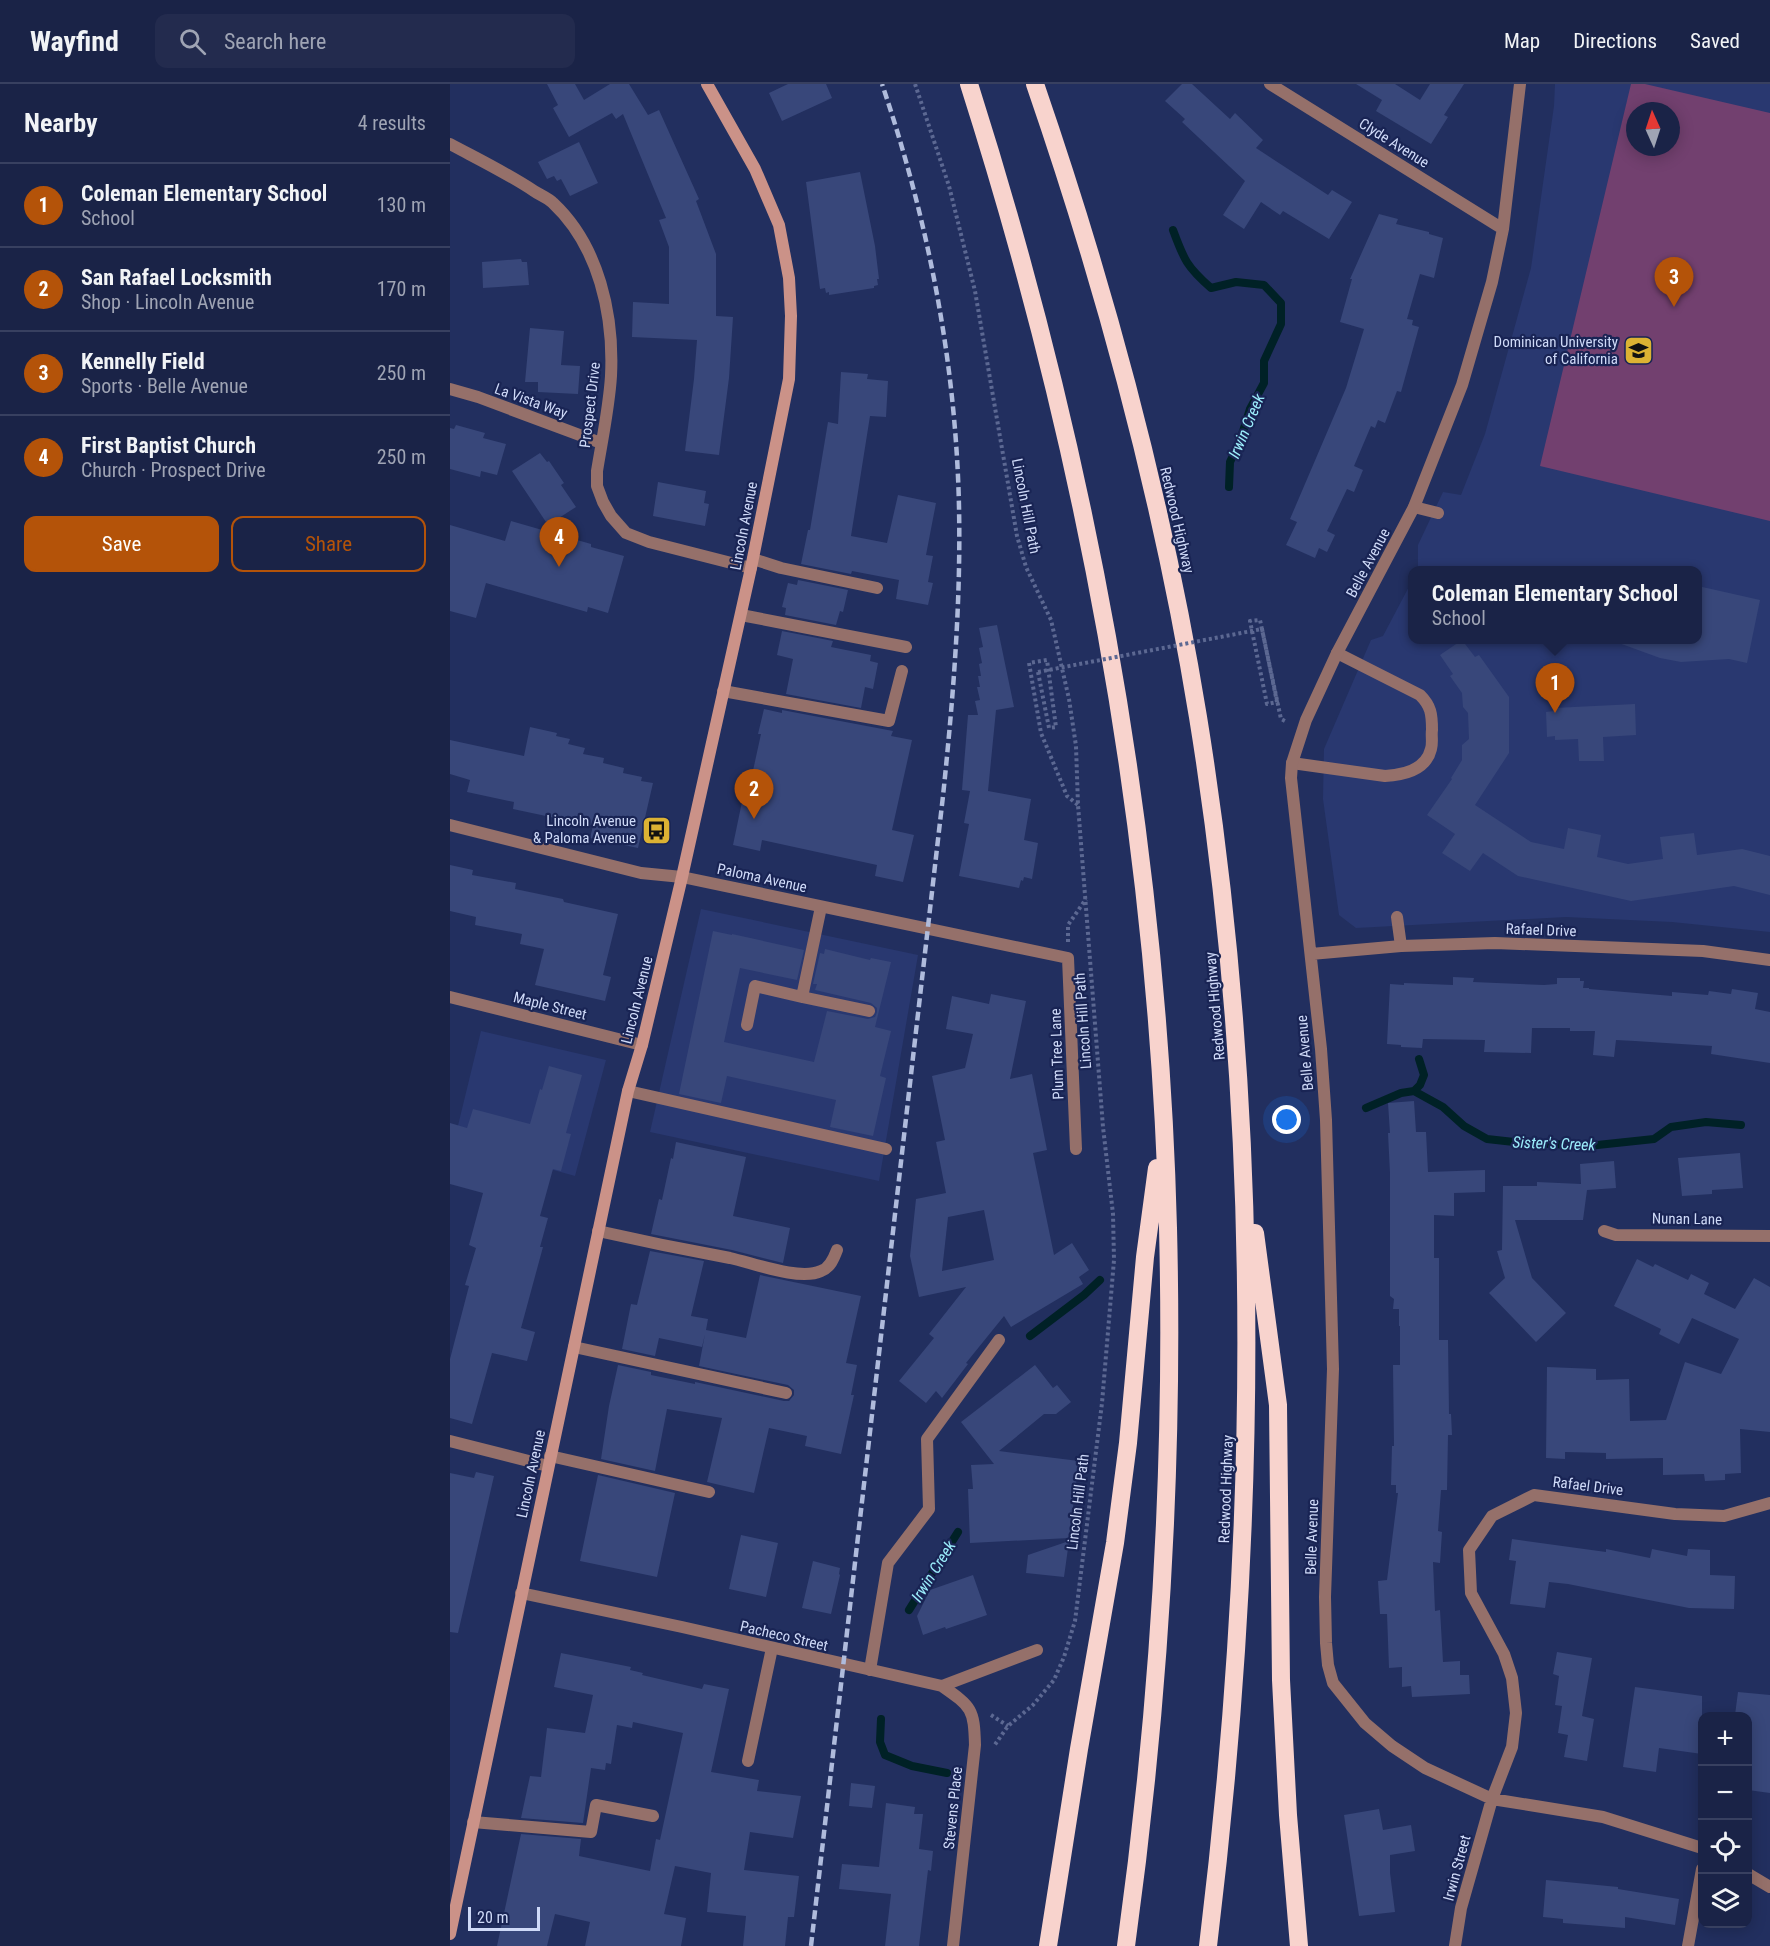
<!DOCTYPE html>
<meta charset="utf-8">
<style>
body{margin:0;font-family:"Roboto Condensed",sans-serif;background:#232b4e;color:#f1f3f6}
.controls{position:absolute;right:18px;bottom:18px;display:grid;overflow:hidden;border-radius:12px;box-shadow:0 3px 15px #0003}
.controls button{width:54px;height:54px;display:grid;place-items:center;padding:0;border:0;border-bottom:2px solid #384060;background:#1a2347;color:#f1f3f6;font:30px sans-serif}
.compass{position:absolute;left:1176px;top:18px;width:54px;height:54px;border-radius:50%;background:#1a2347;box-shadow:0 3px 15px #0003;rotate:357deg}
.scale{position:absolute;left:18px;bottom:15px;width:72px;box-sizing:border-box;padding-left:6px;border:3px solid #cfdaf8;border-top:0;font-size:16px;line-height:21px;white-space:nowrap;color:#cfdaf8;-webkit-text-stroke:4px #192454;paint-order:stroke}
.you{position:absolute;left:837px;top:1036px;width:21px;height:21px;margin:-15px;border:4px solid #fff;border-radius:50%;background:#1a73e8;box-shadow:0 0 0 9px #1a73e833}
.badge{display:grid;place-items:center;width:39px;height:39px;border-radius:50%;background:#b45309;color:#fff;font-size:20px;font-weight:700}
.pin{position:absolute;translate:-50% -50px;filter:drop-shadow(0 2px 3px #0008)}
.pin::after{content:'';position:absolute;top:32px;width:21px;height:18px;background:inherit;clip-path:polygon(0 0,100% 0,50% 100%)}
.popup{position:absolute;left:958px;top:482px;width:294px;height:78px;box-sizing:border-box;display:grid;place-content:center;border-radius:12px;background:#1a2347;filter:drop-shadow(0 2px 4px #0005);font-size:20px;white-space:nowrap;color:#9fa4b4}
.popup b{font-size:22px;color:#f1f3f6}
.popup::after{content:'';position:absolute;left:50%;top:100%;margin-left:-12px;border:12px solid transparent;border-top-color:#1a2347}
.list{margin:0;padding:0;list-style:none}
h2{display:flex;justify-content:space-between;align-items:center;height:78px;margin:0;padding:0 24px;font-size:26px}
h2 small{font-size:20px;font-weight:400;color:#9fa4b4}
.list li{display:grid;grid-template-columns:39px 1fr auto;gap:18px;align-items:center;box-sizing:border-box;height:84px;padding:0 24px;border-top:2px solid #384060}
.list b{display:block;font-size:22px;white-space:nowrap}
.list p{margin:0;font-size:20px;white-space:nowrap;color:#9fa4b4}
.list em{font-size:20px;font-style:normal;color:#9fa4b4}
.actions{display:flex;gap:12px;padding:18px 24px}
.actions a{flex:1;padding:14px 0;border:2px solid #b45309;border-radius:12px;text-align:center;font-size:21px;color:#b45309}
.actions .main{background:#b45309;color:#fff}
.icon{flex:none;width:33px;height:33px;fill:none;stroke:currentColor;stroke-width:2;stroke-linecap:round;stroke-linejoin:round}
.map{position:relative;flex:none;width:1320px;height:1862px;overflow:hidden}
header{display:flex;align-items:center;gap:36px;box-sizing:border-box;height:84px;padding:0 30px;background:#1a2347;border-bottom:2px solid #384060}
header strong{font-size:28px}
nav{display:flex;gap:33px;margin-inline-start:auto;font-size:21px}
.search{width:420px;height:54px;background:#232b4e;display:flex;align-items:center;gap:15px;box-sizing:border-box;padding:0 21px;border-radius:12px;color:#9fa4b4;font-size:22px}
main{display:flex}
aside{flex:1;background:#1a2347}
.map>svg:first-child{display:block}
.built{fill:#293870;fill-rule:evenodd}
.green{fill:#72406f;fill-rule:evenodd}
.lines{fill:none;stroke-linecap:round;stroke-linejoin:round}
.stream{stroke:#002126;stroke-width:8}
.building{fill:#38477a;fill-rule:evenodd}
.path{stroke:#5c6892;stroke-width:4;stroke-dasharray:3 3;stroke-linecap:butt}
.service{stroke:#95706a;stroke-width:12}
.minor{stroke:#95706a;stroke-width:12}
.secondary{stroke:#cb9288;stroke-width:12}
.motorway{stroke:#f8d3cd;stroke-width:18}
.rail{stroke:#afbbdc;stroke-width:4.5;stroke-dasharray:9 4.5;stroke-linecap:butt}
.path-bridge{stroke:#5c6892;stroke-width:4;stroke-dasharray:3 3;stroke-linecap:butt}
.labels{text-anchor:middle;stroke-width:4.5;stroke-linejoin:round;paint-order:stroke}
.street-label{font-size:15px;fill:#cfdaf8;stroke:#192454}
.poi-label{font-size:15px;fill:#cfdaf8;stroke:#192454;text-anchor:end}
.water-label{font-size:16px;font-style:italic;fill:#9bedfb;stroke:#192454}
</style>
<header>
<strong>Wayfind</strong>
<div class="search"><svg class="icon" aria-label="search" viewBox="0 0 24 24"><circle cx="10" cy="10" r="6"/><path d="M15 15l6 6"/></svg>Search here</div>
<nav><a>Map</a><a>Directions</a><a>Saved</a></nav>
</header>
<main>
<aside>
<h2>Nearby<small>4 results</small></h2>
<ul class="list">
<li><span class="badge">1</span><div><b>Coleman Elementary School</b><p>School</p></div><em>130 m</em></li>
<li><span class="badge">2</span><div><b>San Rafael Locksmith</b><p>Shop · Lincoln Avenue</p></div><em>170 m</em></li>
<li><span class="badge">3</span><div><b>Kennelly Field</b><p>Sports · Belle Avenue</p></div><em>250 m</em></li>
<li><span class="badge">4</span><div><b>First Baptist Church</b><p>Church · Prospect Drive</p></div><em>250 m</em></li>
</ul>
<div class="actions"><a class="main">Save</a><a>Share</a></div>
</aside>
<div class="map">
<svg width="1320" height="1862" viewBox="0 0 1320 1862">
<rect width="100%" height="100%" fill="#222f5f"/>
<path class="built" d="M1105,0H1320V848L1222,838L1116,833L906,844L889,831L873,715L874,665L921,556L933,552L962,497V556H1248V486H968V461L993,408L1011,411L1035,350L1081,184L1104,22ZM1185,27H1221V63H1185Z
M251,825L468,871L429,1097L200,1048Z
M31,947L156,976L125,1092L4,1058Z"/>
<path class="green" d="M1181,0H1195L1320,29V437L1090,382ZM1185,27H1221V63H1185Z"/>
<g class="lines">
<path class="stream" d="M723,146C734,176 737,183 761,204L786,198L814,201L831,219V240L814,277V299L800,325L790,357L780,378L779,403
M964,1007L993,1023L1014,1042L1037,1055L1064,1058L1138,1062L1204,1055L1221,1043L1256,1038L1291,1041
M916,1024L951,1009L964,1007L970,1001L974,991L969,975
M580,1252L634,1211L650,1196
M459,1526L508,1448
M431,1635L430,1658L435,1671L462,1682L497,1689"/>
</g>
<path class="building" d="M97,0H125L134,16L160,0H179L198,31L209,26L249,115L246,117L266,170V232L283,233L279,294L269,371L235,367L244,295L247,256L182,253L183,218L219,220V163L209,136L216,134L173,30L166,35L162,29L119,53L103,24L108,21Z
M338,0H376L382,14L332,37L319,9Z
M732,0H742L780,35L785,29L813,56L806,64L878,111L882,106L902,118L879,155L833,127L830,131L811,118L794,145L773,131L795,97L732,38L735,35L715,17Z
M906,0H945L970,16L980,0H1014L994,31L998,33L981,60L926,27L932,16Z
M129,58L148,99L120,112L111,95L107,97L104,92L97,95L88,78Z
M410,88L425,162L429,195H427L428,201L424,202V204L379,211V208L376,209L375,204L370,205L356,98Z
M929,130L948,135L946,140L979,148V150L993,154L984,194L970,190L957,235L963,236L962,241L969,243L951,308L947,307L935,339L928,336L925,344L921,342L904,382L913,386L904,408L897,405L877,447L885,451L877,468L869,464L865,474L836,461L847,438L840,435L896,304L914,245L890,238L902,195H900Z
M71,175L72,178H77L79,201L33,204L32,178Z
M80,244L114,247L111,281L130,282L128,310L88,308V298H75Z
M391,288L418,290L417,295L438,297L436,333L420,332L401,452L437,459L448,411L486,419L476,471L483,472L478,498L483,499L478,521L446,515L449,496L402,487L401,490L351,480L358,446H360L378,338L388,340Z
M6,341L35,349L33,354L56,360L47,391L31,387L30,393L0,385V344L4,345Z
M90,369L97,378L99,377L114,399L111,401L126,423L98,441L62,387Z
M208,398L256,407L254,419L259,420L255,442L203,432Z
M61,437L141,460V463L174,472L158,529L138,523L137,528L36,499L26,534L0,527V441L55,457Z
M348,496L398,506L393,528L390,527L386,541L335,531L336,524L332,523L338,499L347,501Z
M1248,502L1310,516L1297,579L1279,575L1231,578L1210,574L1166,558L1167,555H1248Z
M547,541L564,623L546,626L538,707L581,715L574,756L588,759L582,795L574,793L573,797L571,796L569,804L509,792L519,740L514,739L520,707L512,706L518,631H528L525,617L530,616L527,603H530L528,592H531L529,580L532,579L529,564L533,563L529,544Z
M332,547L383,557L381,563L421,571L420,577L428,579L423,605L415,603L411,624L336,610L343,575L327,571Z
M1012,556L1025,573L1029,571L1059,613V669L1025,721L1081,758L1114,765L1118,744L1151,751L1147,773L1178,780L1213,775L1210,753L1244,749L1247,771L1292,765L1320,772V811L1284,802L1181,817L1068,792L1033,769L1020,787L992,769L1005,750L977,731L1002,695L1001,694L1012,676V661L1019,655L1018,629L1013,623L1012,609L1000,592L1003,590L990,571Z
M1185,620L1186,651L1153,653L1154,677H1129L1128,655L1105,656V652L1097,653L1096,628L1104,627V624Z
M314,625L332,629V626L443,647L441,652L462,656L442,746L464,751L453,798L425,792L427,781L312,756L310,767L283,761L293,713L297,714L311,650H308Z
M80,643L107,649L106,652L120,655L118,660L135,664L133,670L154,674L153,679L174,684L173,689L192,693L191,697L203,699L188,764L140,754L143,742L63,725L64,718L17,708L20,696L0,690V656L74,672Z
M0,781L23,786L22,791L66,799L65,805L113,815L114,818L168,830L153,891L161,893L155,917L85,901L94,865L70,860L72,850L25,841L26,833L0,827Z
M263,847L282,851V850L354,866L347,896L290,884L274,958L364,978L377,927L418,935L425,933L427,928V924L421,919L365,906L367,900H363L370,869L374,870L375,865L420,876L421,874L441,878L425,943L441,947L430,992L436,994L423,1052L380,1043L386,1016L277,992L271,1019L229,1010Z
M1003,893L1024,894L1023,898L1094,901L1107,900V894H1130V897H1134L1133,904H1139V905L1222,912V908L1258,911L1259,907L1281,910L1282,905L1308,909L1305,925L1320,928V979L1261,970L1262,962L1185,957L1166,956L1164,973L1143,971L1145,947H1120V944H1082L1081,969L1034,968L1035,956L973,955L972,964L951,963V961L937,960L940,900L954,901V899L1003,901Z
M541,910L576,917L560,995L582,990L597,1066L583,1069L604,1171L622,1159L639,1186L629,1193L633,1200L561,1243L554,1232L516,1279L518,1280L492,1314L486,1307L476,1319L449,1297L484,1254L479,1250L516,1203L469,1213L460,1172L466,1115L496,1109L486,1058L495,1056L482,992L515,984L523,950L496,945L502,912L539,920ZM534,1126L544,1176L492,1187L498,1133Z
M99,982L132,991L116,1049L121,1050L111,1087L103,1085L90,1132L98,1134L90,1163H93L71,1244L85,1248L77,1277L42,1269L22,1340L0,1334V1275L19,1202L15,1201L26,1164L19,1161L33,1109L0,1100V1039L17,1044L23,1025L80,1040L90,1005L92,1006Z
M964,1017L966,1048H976L978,1088L1035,1086V1108L1004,1109V1132L984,1131V1174H989V1256H998L999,1330H1001L1002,1351H998L997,1406H991L988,1447L992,1448L990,1479L983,1478L985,1527L990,1526L993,1578L1010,1577V1591H1019L1020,1610L962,1613L961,1602L952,1603V1583L939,1584L937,1530H930L928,1497L937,1496L948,1409H946V1401H941L942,1362H944L943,1281H950V1242H949V1225H943L944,1215L940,1212V1089L938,1049H940L938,1019Z
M226,1058L296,1073L283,1132L340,1144L333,1179L282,1166L201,1150L209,1115L212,1116L221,1074L223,1075Z
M1290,1069L1293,1104L1262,1106V1110L1232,1112L1228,1074Z
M1164,1077L1166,1104L1137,1106L1133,1136H1065L1082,1194L1116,1229L1086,1258L1039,1209L1055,1194L1047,1167L1052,1166L1053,1102H1087V1098L1131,1100L1130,1080Z
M200,1167L254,1177L241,1232L258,1235L256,1246L296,1254L310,1191L411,1212L396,1279L407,1281L401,1311H404L391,1370L355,1362L357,1352L319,1344L304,1409L257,1398L272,1334L217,1325L205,1387L151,1375L159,1322L168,1281L201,1288V1291L245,1300V1298L334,1317H339L344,1311V1306L338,1301L249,1282L255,1250L252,1263L209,1254L205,1272L172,1265L181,1220L187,1221Z
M1187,1175L1203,1183L1205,1180L1238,1196L1241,1190L1259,1199L1254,1210L1285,1225L1304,1194L1320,1203V1348L1290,1345L1291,1389L1275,1390V1396L1255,1397L1254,1390L1213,1391V1374L1156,1375V1369L1115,1368V1375L1096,1374L1097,1283L1146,1285V1296L1179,1295L1180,1337L1216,1336L1235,1278L1271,1290L1289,1255L1242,1234L1229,1260L1209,1250L1211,1245L1164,1222Z
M585,1281L603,1304L607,1301L621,1318L606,1330H594L549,1367L629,1377L619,1454L520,1459L518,1405H523L521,1381L544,1380L511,1338Z
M26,1388L44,1392L8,1549L0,1548V1389L24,1394Z
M148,1391L225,1409L207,1493L130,1477Z
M291,1451L328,1459L316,1513L279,1505Z
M1062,1455L1156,1468V1465L1200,1474L1202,1465L1237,1472L1238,1465L1260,1466V1491L1285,1492L1284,1525L1239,1524L1118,1500L1099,1498L1095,1524L1060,1520L1066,1477L1059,1476Z
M619,1457L614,1493L576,1489L578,1471Z
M363,1477L390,1484L389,1490L390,1491L381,1530L352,1524Z
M523,1491L537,1531L496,1545L495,1543L473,1551L467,1532L480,1506Z
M1107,1568L1142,1574L1132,1632L1144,1635L1137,1677L1114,1673L1118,1651L1108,1649L1112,1622L1105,1621L1109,1592L1103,1590Z
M111,1569L181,1583L180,1586L193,1589L192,1591L252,1605L254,1600L279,1605L261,1688L309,1696L307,1707L351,1712L343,1754L300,1748L294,1786L349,1792L344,1833H338L335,1862H293L296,1832L257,1828L261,1789L225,1782L214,1830L236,1834L231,1862H135L140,1838L105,1830L97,1862H47L71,1750L131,1755L129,1772L200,1787L206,1755L210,1756L233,1649L183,1638L182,1644L167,1641L161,1680L156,1679L155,1686L141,1684L133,1739L71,1734L80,1692L91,1693L97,1644L135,1649L143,1611L104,1603Z
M1185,1603L1252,1612V1670L1209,1664L1206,1688L1173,1683Z
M1288,1608L1320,1611V1709L1298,1706V1632L1285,1631Z
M401,1699L425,1702L422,1724L399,1722Z
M436,1719L465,1723L464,1730H473L469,1765L483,1767L481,1787L478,1786L469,1862H435L441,1810L389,1805L392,1780L429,1783Z
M929,1725L933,1746L961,1741L965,1767L940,1771V1789L945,1828L909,1832L894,1731Z
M1096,1796L1168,1803V1805L1229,1815L1225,1841L1175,1833V1844L1113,1839V1835L1093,1833Z"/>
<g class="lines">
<path class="path" d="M465,0L499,102L525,207L567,452L576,483L601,536L619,615L626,662L628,721L653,1043L663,1130L664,1176L652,1319L625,1537L614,1573L604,1596L583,1621L558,1642L544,1662
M812,545L827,618L817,620L800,537L810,536L831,635L837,638
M588,588L599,644L606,643L597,576L579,579L591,649L617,712L628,721
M618,858V841L636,815
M541,1631L558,1642"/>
<path class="service" d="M964,423L988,429
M303,475L331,484L427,504
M291,531L456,563
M273,607L439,637L452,587
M842,679L935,692C954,691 976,686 981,665C983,659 981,651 982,646C982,630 981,622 970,611L887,569
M947,833L951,862
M352,913L419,927
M297,941L305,902L352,913L371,823
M178,1007L436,1065
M148,1147C192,1157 236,1166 280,1174C303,1179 350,1197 371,1187C380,1184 384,1174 387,1166
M124,1263L336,1309
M0,1357L98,1382
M100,1372L259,1408
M420,1586L438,1479L479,1425L477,1355L549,1256
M298,1677L322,1564
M23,1738L141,1748L146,1721L203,1732"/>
<path class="minor" d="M820,0L1053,145
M1070,0L1053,145L1042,198L1012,301L964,423L887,569L856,636L842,679L841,694L871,965L876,1036L883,1285L875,1513L876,1559L878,1581L883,1599L915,1639L942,1662L975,1684L1042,1715L1153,1733L1252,1764
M0,60C28,75 57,89 84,107C90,111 98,114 103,119C149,162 164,231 161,292C159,324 152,356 147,387V402L153,418L161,432L176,449L199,458L301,484
M0,305L28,313L151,359
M0,741L191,789L232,793L618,874L626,1065
M861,870L951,862L1045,859L1253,867L1320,876
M0,913L192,961
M1154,1147L1166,1151L1320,1152
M71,1509L232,1543L492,1602L587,1566
M492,1602C522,1623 524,1625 525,1661L503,1862
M1298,1790L1320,1803
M1005,1862L1011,1824L1042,1715L1062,1663L1066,1629L1062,1594L1054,1570L1021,1509L1019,1466L1042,1432L1084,1411L1225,1430L1274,1432L1320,1419
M1238,1862L1252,1785"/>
<path class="secondary" d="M0,1850L178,1007L192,961L232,793L301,484L339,295L341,232L339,194L329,141L305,85L257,0"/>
<path class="motorway" d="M519,0C637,370 708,756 718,1144C724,1384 709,1624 676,1862
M585,0C656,206 713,418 748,633C814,1040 808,1454 758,1862
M805,1149L828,1321L831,1596L838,1731L849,1862
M598,1862L629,1665L665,1459L678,1359L695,1173L707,1084"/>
<path class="rail" d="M361,1862L493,712C503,616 511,519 509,423C506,279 478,136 432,0"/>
<path class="path-bridge" d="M588,588L812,545"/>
</g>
<defs>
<symbol id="university-square" viewBox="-11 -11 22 22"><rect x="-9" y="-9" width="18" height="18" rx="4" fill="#dcb233" stroke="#192454"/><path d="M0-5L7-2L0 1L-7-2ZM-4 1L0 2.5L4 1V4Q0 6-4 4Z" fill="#111"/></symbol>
<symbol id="bus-square" viewBox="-11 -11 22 22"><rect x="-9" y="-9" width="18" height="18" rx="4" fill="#dcb233" stroke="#192454"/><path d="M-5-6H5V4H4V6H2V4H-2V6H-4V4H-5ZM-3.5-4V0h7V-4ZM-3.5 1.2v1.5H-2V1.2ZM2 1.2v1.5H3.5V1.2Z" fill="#111"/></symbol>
</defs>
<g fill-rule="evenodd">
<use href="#university-square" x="1172" y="250" width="33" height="33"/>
<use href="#bus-square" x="190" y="730" width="33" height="33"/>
</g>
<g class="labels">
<g class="street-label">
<text transform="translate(944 59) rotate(32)" y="5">Clyde Avenue</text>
<text transform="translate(81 317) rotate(20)" y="5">La Vista Way</text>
<text transform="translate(140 321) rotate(-83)" y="5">Prospect Drive</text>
<text transform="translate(576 422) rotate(79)" y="5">Lincoln Hill Path</text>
<text transform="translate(727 436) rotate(77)" y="5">Redwood Highway</text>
<text transform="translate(294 442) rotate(-79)" y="5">Lincoln Avenue</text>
<text transform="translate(918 479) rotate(-62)" y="5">Belle Avenue</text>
<text transform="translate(312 794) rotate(12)" y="5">Paloma Avenue</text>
<text transform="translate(1091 846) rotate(2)" y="5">Rafael Drive</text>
<text transform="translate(187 916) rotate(-76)" y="5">Lincoln Avenue</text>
<text transform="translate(100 922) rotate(14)" y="5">Maple Street</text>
<text transform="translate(765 922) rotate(-95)" y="5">Redwood Highway</text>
<text transform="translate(633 937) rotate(-94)" y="5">Lincoln Hill Path</text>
<text transform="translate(855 969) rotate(-95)" y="5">Belle Avenue</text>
<text transform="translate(607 970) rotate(-92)" y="5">Plum Tree Lane</text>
<text transform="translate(1237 1135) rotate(1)" y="5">Nunan Lane</text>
<text transform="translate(81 1390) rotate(-78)" y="5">Lincoln Avenue</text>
<text transform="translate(1138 1402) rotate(7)" y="5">Rafael Drive</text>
<text transform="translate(776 1405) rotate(-88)" y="5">Redwood Highway</text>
<text transform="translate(628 1418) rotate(-83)" y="5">Lincoln Hill Path</text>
<text transform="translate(862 1453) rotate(-88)" y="5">Belle Avenue</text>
<text transform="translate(334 1552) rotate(13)" y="5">Pacheco Street</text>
<text transform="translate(503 1724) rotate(-84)" y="5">Stevens Place</text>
<text transform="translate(1007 1784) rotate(-75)" y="5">Irwin Street</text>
</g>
<g class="poi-label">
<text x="1168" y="263">Dominican University<tspan x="1168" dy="17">of California</tspan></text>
<text x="186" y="742">Lincoln Avenue<tspan x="186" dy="17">&amp; Paloma Avenue</tspan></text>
</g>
<g class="water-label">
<text transform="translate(796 342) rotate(-67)" y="6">Irwin Creek</text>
<text transform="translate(1104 1059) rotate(2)" y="6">Sister's Creek</text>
<text transform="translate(483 1487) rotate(-58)" y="6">Irwin Creek</text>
</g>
</g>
</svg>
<div class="controls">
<button>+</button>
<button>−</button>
<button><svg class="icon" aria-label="locate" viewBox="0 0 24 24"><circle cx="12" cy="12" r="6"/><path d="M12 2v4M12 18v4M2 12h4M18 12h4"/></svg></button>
<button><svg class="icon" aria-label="layers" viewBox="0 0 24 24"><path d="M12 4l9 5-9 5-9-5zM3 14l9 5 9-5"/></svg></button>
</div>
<svg class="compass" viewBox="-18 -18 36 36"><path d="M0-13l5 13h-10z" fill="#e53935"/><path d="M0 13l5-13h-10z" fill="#9fa4b4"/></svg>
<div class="scale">20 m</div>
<div class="you"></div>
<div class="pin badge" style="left:1105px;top:629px">1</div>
<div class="popup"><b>Coleman Elementary School</b>School</div>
<div class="pin badge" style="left:304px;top:735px">2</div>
<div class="pin badge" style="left:1224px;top:223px">3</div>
<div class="pin badge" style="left:109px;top:483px">4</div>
</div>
</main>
